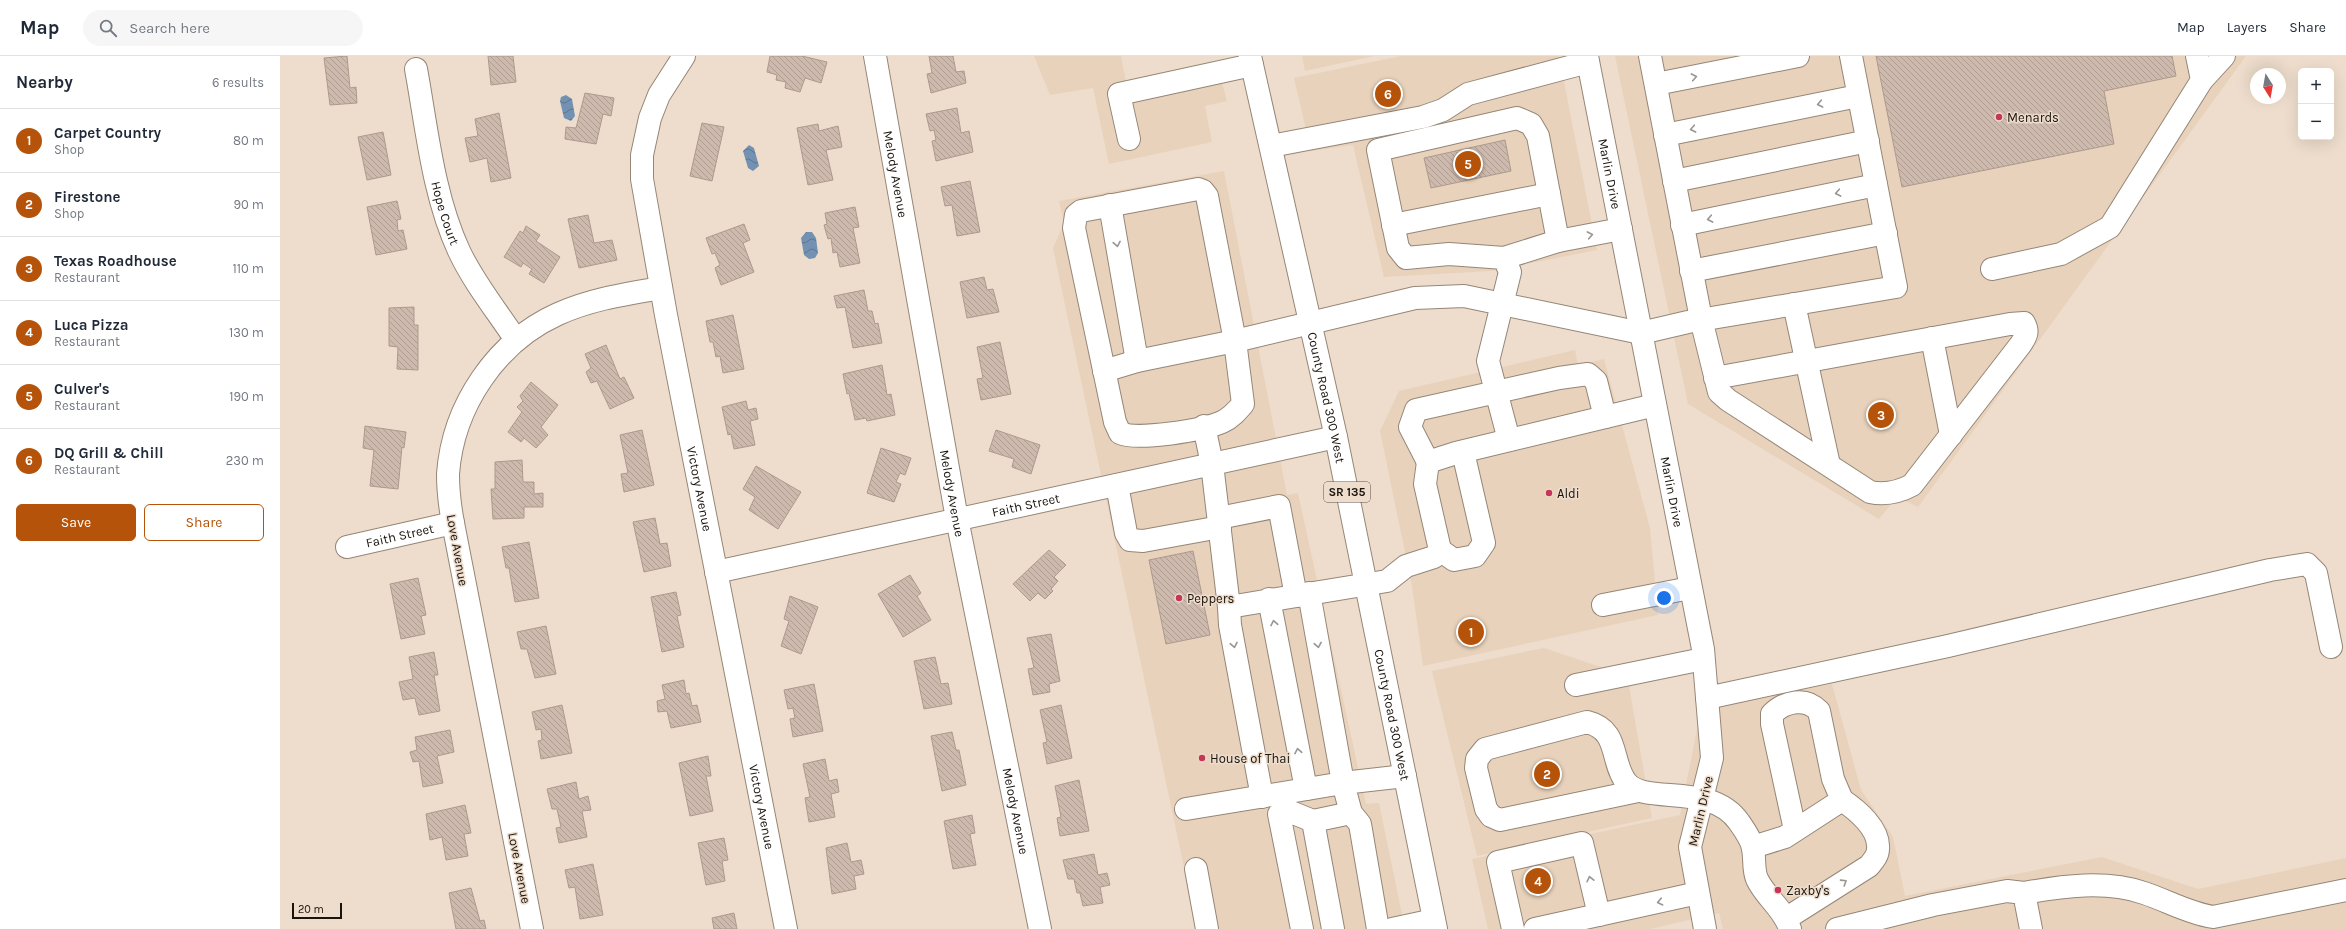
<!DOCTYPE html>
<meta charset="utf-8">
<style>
body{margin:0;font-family:Karla,sans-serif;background:#f6f6f7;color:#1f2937}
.controls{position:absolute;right:12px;top:12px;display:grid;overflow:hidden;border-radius:6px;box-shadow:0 4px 16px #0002}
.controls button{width:36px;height:36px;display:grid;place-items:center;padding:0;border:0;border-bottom:1px solid #e0e1e3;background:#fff;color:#1f2937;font:20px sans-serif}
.compass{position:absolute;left:1970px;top:12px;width:36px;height:36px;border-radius:50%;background:#fff;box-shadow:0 4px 16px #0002;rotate:169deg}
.scale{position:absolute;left:12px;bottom:10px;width:50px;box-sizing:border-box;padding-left:4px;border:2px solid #1a140e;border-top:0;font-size:11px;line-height:14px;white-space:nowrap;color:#1a140e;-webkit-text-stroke:3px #edc;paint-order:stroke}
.you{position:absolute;left:1384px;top:542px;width:14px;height:14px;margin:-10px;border:3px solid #fff;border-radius:50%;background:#1a73e8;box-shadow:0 0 0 6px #1a73e833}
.badge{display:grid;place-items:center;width:26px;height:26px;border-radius:50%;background:#b45309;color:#fff;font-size:13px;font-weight:700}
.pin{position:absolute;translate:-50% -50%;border:2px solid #fff;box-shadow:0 1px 4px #0006}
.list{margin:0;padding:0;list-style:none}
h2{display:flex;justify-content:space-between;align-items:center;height:52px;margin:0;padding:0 16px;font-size:17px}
h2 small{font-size:13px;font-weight:400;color:#747a83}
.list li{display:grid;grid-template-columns:26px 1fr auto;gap:12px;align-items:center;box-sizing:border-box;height:64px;padding:0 16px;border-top:1px solid #e0e1e3}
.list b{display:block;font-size:15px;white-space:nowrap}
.list p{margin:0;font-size:13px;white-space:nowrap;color:#747a83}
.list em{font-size:13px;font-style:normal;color:#747a83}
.actions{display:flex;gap:8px;padding:12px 16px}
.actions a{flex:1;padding:9px 0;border:1px solid #b45309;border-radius:6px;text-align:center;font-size:14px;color:#b45309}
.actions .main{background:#b45309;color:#fff}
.icon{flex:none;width:22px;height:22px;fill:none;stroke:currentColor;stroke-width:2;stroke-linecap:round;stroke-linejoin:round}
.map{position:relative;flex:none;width:2066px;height:873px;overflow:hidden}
header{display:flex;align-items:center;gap:24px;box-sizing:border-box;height:56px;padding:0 20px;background:#fff;border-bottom:1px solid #e0e1e3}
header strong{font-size:19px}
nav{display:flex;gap:22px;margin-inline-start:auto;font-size:14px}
.search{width:280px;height:36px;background:#f6f6f7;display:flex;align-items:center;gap:10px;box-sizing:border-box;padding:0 14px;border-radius:22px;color:#747a83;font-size:15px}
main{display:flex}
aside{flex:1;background:#fff}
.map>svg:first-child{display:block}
.built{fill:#e8d2bb}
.water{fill:url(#water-waves)}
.building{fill:url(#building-back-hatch);stroke:#ad998d}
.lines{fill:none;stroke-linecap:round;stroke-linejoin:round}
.minor-casing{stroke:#958677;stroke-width:24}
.major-casing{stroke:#958677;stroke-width:24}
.minor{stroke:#fff;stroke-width:22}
.major{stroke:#fff;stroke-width:22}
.oneway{stroke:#989593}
.poi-dot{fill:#c5365a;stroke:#edc;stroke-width:1.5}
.labels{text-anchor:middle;stroke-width:3;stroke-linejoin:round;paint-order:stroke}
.shield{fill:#edc;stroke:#5a5047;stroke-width:1}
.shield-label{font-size:12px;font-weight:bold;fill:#1a140e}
.poi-label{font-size:13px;fill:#1a140e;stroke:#edc;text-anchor:start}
.street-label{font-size:13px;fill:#1a140e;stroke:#edc}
</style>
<header>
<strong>Map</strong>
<div class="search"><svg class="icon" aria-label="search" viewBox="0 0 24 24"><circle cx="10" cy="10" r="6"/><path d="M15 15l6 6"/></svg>Search here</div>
<nav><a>Map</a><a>Layers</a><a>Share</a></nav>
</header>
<main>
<aside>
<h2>Nearby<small>6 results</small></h2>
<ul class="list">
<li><span class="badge">1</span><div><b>Carpet Country</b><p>Shop</p></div><em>80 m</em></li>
<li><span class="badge">2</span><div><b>Firestone</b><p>Shop</p></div><em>90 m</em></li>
<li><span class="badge">3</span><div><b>Texas Roadhouse</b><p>Restaurant</p></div><em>110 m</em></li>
<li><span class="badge">4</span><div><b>Luca Pizza</b><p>Restaurant</p></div><em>130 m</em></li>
<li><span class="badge">5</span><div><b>Culver's</b><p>Restaurant</p></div><em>190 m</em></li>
<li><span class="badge">6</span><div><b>DQ Grill &amp; Chill</b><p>Restaurant</p></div><em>230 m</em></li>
</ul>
<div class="actions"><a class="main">Save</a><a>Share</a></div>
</aside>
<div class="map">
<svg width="2066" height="873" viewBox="0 0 2066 873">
<defs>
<pattern id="water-waves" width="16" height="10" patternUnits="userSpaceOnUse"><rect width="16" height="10" fill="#7391b2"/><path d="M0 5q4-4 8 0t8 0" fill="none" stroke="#5e758f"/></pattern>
<pattern id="building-back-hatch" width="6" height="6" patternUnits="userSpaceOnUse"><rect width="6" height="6" fill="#ceb9ad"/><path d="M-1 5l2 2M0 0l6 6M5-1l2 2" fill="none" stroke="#b09e94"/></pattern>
</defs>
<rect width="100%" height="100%" fill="#edc"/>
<path class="built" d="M754,0H841L846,26L937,8L947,45L925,50L932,86L829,108L813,32L770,39Z
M1022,0H1094L1025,15Z
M1121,0H1279L1317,194L1211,215L1104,221L1073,89L1031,95L1014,22Z
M1335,0H1966L1638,451L1617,441L1599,463L1408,348Z
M944,115L1007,439L1018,437L1086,748L1099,747L1125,873H917L773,192L784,168L779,145Z
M1295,294L1298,309L1324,303L1370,472L1378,559L1143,610L1132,530L1100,375L1119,335Z
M1264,592L1324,612L1345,607L1372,762L1197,800L1152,615Z
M1552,628L1581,734L1613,781L1625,840L1822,801L1918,833L2066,802V873H1443L1439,857L1370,873H1208L1192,803L1400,759L1421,653Z"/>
<path class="water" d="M286,39L292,43L295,60L291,65L284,62L280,45L281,41Z
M469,89L474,92L479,110L473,115L468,112L463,95Z
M526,176H532L536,182L538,197L535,202L529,203L524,199L521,182Z"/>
<path class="building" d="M67,0L70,32L76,31L77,47L50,49L44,2Z
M208,0H233L236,26L211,29Z
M490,0H522L547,6L541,27L525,22L520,36L505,32L506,26L496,24L497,19L487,16Z
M649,0H673L676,16L684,15L686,27L651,37L647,18L652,17Z
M1596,0H1892L1896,20L1824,35L1834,88L1622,131Z
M305,37L334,42L331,60L323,58L316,88L285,83L286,71L296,72Z
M677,52L681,77L689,75L693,96L656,105L652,85L656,84L654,74L650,75L646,58Z
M219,57L231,122L211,126L207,102L190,106L185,82L198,80L195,63Z
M422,67L444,71L432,125L410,120Z
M538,68L539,75L558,70L562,91L546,94L553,124L528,129L517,72Z
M103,76L111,119L87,124L78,81Z
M1225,84L1231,115L1151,132L1144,102Z
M690,125L700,176L677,180L672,149L665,150L661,131Z
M117,145L121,163L117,164L118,175L123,174L127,193L96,199L87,151Z
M575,151L579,171L573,172L580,207L560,211L557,196L553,197L551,182L548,183L544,169L547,168L545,157Z
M308,159L314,187L332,184L337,204L299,212L288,163Z
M464,168L470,184L463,187L474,216L441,229L435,212L440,209L435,197L432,198L426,182Z
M246,170L260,179L256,185L280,201L264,227L249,218L252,213L243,207L241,211L224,201L240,175L243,177Z
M704,221L707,234L713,233L719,256L687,262L680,226Z
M584,234L588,255H592L595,268L598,267L602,287L573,292L565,251L557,252L554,240Z
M134,251V269H138V314L117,313L118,291L109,290V252Z
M453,259L464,313L443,317L440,300L436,301L433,286H430L426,265Z
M720,286L731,338L701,344L697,323L703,322L697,291Z
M326,289L340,323L344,321L354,342L330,353L317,325L311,327L306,316L311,312L305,298Z
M602,309L607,339L611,338L615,359L587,365L586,362L575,364L569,337L567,338L563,318Z
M251,326L278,349L261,371L268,379L256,392L244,382L241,386L228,376L242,356L237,351L243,345L240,340Z
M466,345L468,354L476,352L478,363L470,365L475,389L454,393L451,378L448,379L442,351Z
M85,370L126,376L124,392L122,391L118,433L90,430L94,394L83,392Z
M362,374L374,429L344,436L341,418L348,417L340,379Z
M716,374L760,389L751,418L732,411L734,403L709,395Z
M601,392L631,402L625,419L620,417L616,426L621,428L614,446L587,437Z
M242,404L243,426H254V438L263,437V451H244V462L213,463L211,433H215V406Z
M476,410L521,436L498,473L469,454L475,441L463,433Z
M375,462L380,488L387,487L391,510L364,516L353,466Z
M249,486L259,542L235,546L229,512H226L222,491Z
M769,494L786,509L774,521L778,525L771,533L773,535L765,543L758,537L750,545L733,528Z
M913,495L930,579L886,588L869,504Z
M630,519L641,537L637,540L651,564L623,581L598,538Z
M138,522L146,559L141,560L145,578L121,583L110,528Z
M396,536L401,559L397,560L404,591L382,596L371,541Z
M510,540L538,551L521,598L501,590L509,565L504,563Z
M266,570L276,618L255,622L247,593H241L237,576Z
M771,578L780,625L769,628L770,636L753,639L748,613L754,612L747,582Z
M154,596L158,619H154L160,655L139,659L135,642L123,644L119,626L133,623L129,601Z
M655,601L661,628L668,627L672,648L644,653L634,605Z
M404,624L406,638L409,637L412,650L417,649L421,666L391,672L387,655L378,656L377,645L385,643L382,629Z
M534,628L543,675L513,681L510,663L515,662L513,652L508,653L504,634Z
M282,649L292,697L261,703L258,685L262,684L261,673L256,674L252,656Z
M781,649L792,702L767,708L763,687L767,686L760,654Z
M170,674L174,696L157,700L163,727L143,731L139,705L133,706L130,696L137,694L135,681Z
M672,676L676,694H679L686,729L662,735L651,680Z
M428,700L431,720H426L433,755L410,760L399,707Z
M545,703L549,725L557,723L559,736L551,738L555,761L529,766L525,742L530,741L523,708Z
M799,724L809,775L780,780L777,762L781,761L775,730Z
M296,726L299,743L308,740L311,754L302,755L307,781L279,787L276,772L281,771L277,753H272L267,733Z
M185,749L191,777L184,778L188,800L166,804L162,781L150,784L146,758Z
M692,759L695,777L690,778L696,809L673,813L664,765Z
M444,782L448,804L442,805L445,825L426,829L418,787Z
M567,787L571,806L581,804L584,818L574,820L576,833L552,838L546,792Z
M814,798L818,819L827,817L830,829L820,831L823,847L803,850L800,837H797L794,823H788L783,804Z
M313,808L323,859L300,863L295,831L289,832L285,814Z
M191,832L200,865L204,864L206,873H176L169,837Z
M454,857L457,873H434L432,862Z"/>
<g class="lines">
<defs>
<g id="minor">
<path id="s1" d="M404,0L379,39L370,62L362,99V123L386,259L506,873"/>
<path id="s2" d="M595,0L677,463L760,873"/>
<path id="s3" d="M1307,0L1423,593L1432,702L1410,791L1425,873"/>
<path d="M1370,0L1421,263L1439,336L1448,344L1590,436C1604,439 1619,436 1632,429L1741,288C1746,280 1749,276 1744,267L1730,268L1435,322"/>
<path id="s4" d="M136,13C147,73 153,139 179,195C194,227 217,255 236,284"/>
<path d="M1922,24L1944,0"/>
<path d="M1376,28L1518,0"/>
<path d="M1385,79L1578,40"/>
<path d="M849,83L839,38L972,9"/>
<path d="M991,90L1143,61L1163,54L1188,38L1308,6"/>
<path d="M1394,125L1588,85"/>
<path d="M918,133L923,135L927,140L955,285L963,348C957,355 951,362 942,366C924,374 857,385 840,377L835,366L794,172L796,159L801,155Z"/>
<path d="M830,149L857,305"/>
<path d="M1113,169L1269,138"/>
<path d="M1402,169L1596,129"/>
<path d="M1224,202L1278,185L1341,173"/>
<path d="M1712,213L1781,198L1830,171L1922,24L1917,0"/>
<path d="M1411,215L1606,177"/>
<path d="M1514,248L1549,409"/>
<path d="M1652,282L1671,379"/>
<path d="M824,315L857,305L955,285L1135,242L1184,240L1361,277L1408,266L1616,231L1571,0"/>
<path d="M924,370L932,408L949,551L1107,525L1126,510L1154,501L1160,494L1145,428L1148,406L1176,397L1375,349"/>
<path d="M1229,384L1208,305L1230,216L1224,202L1169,198L1126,202L1118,192L1098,94L1237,62L1251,68L1258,80L1278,185"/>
<path d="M1148,406L1130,371L1136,354L1279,322L1308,318L1316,325L1325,361"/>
<path d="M837,429L846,477L850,484L863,485L940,471"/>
<path d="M939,462L999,450L1016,540"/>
<path id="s5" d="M67,491L173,467"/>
<path d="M1160,494L1174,504L1195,500L1204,487L1183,396"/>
<path id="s6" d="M436,516L1056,381"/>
<path d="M989,543L1026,733"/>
<path d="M1323,549L1410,532"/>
<path d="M949,551L950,569L982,741"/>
<path d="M1296,629L1423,603"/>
<path d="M1427,642L1668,590L1990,514L2027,508L2036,517L2051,591"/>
<path d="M1358,735L1220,764L1211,760L1206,753L1196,712L1197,703L1205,693L1307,666C1340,674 1330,705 1346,726C1364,750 1431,725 1459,766C1464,773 1472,784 1473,793C1475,802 1473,814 1477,823C1486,842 1504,853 1510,873"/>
<path d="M906,753L1063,727L1029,537"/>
<path d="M1033,765L1053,873"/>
<path d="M1473,791L1505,781L1562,744L1553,723L1539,655C1526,641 1505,645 1492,658V668L1515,774"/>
<path d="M916,813L927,873"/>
<path d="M1744,837C1783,830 1826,824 1864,837C1888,845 1908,857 1933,861L2066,834"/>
<path d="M1507,862L1589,810C1593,805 1598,800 1598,793C1600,773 1577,754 1562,744"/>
<path d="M252,873L173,467C170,451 168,435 168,418C173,350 216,286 278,258C311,243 346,238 381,232"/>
<path d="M1022,873L999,758L1011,756L1033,765L1071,757"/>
<path d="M1098,873L1080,768L1071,757L1063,727L1125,720"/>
<path d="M1112,873L1154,864"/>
<path d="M1233,873L1218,806L1302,787L1319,859"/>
<path d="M1255,873L1418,837"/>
<path d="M1557,873L1653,849L1727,835L1744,837L1751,873"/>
</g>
<g id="major">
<path id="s7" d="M970,0L1056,381L1156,873"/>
</g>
</defs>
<use href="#minor" class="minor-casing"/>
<use href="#major" class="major-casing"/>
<use href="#minor" class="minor"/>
<use href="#major" class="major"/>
</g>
<defs><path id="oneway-chevron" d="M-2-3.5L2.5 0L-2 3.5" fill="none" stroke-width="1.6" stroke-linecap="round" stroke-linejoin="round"/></defs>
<g class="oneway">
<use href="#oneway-chevron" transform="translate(1414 21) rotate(-11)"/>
<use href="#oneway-chevron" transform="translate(1540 48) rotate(169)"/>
<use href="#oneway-chevron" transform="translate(1413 73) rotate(169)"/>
<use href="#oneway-chevron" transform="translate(1558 137) rotate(169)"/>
<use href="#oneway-chevron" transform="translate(1430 163) rotate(169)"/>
<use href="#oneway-chevron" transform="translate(1310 179) rotate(-11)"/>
<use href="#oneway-chevron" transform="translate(837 188) rotate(80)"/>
<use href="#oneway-chevron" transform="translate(994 567) rotate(-101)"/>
<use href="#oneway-chevron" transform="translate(954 589) rotate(79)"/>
<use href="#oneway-chevron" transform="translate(1038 589) rotate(80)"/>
<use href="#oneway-chevron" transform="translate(1018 695) rotate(-101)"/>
<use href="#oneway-chevron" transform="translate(1310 823) rotate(-103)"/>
<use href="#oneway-chevron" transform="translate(1564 826) rotate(-32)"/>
<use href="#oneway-chevron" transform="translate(1380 846) rotate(168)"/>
</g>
<g class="poi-dot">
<circle cx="1719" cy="61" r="4"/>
<circle cx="1269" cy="437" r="4"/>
<circle cx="899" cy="542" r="4"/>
<circle cx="922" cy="702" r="4"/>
<circle cx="1498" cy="834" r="4"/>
</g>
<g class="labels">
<rect class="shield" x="1044" y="426" width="46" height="20" rx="3"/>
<g class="shield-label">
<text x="1067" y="440">SR 135</text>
</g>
<g class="poi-label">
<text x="1727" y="66">Menards</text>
<text x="1277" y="442">Aldi</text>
<text x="907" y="547">Peppers</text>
<text x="930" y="707">House of Thai</text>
<text x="1506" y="839">Zaxby's</text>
</g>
<g class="street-label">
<text dy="5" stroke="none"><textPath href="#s2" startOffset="120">Melody Avenue</textPath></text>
<text dy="5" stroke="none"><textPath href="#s3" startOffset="120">Marlin Drive</textPath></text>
<text dy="5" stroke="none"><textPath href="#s4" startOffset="147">Hope Court</textPath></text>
<text dy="5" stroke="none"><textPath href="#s7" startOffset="350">County Road 300 West</textPath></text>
<text dy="5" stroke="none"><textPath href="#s1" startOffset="448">Victory Avenue</textPath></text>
<text dy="5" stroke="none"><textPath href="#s3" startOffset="444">Marlin Drive</textPath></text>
<text dy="5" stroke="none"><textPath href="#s2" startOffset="444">Melody Avenue</textPath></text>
<text dy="5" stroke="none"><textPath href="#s6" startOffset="317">Faith Street</textPath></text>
<text dy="5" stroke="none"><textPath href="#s5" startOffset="54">Faith Street</textPath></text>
<text transform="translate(178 494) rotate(80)" y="5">Love Avenue</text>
<text dy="5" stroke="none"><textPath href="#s7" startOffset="674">County Road 300 West</textPath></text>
<text dy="5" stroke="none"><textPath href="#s1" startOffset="772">Victory Avenue</textPath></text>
<text dy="5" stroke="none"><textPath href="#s2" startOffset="768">Melody Avenue</textPath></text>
<text transform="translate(1420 755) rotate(-77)" y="5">Marlin Drive</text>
<text transform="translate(240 812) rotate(79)" y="5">Love Avenue</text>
</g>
</g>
</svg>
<div class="controls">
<button>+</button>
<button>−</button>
</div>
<svg class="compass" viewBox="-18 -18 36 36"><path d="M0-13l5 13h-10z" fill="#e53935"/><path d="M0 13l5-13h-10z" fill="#747a83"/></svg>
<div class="scale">20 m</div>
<div class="you"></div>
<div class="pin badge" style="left:1191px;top:576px">1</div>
<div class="pin badge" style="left:1267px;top:718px">2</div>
<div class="pin badge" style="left:1601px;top:359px">3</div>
<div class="pin badge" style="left:1258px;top:825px">4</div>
<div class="pin badge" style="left:1188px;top:108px">5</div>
<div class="pin badge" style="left:1108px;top:38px">6</div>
</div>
</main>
